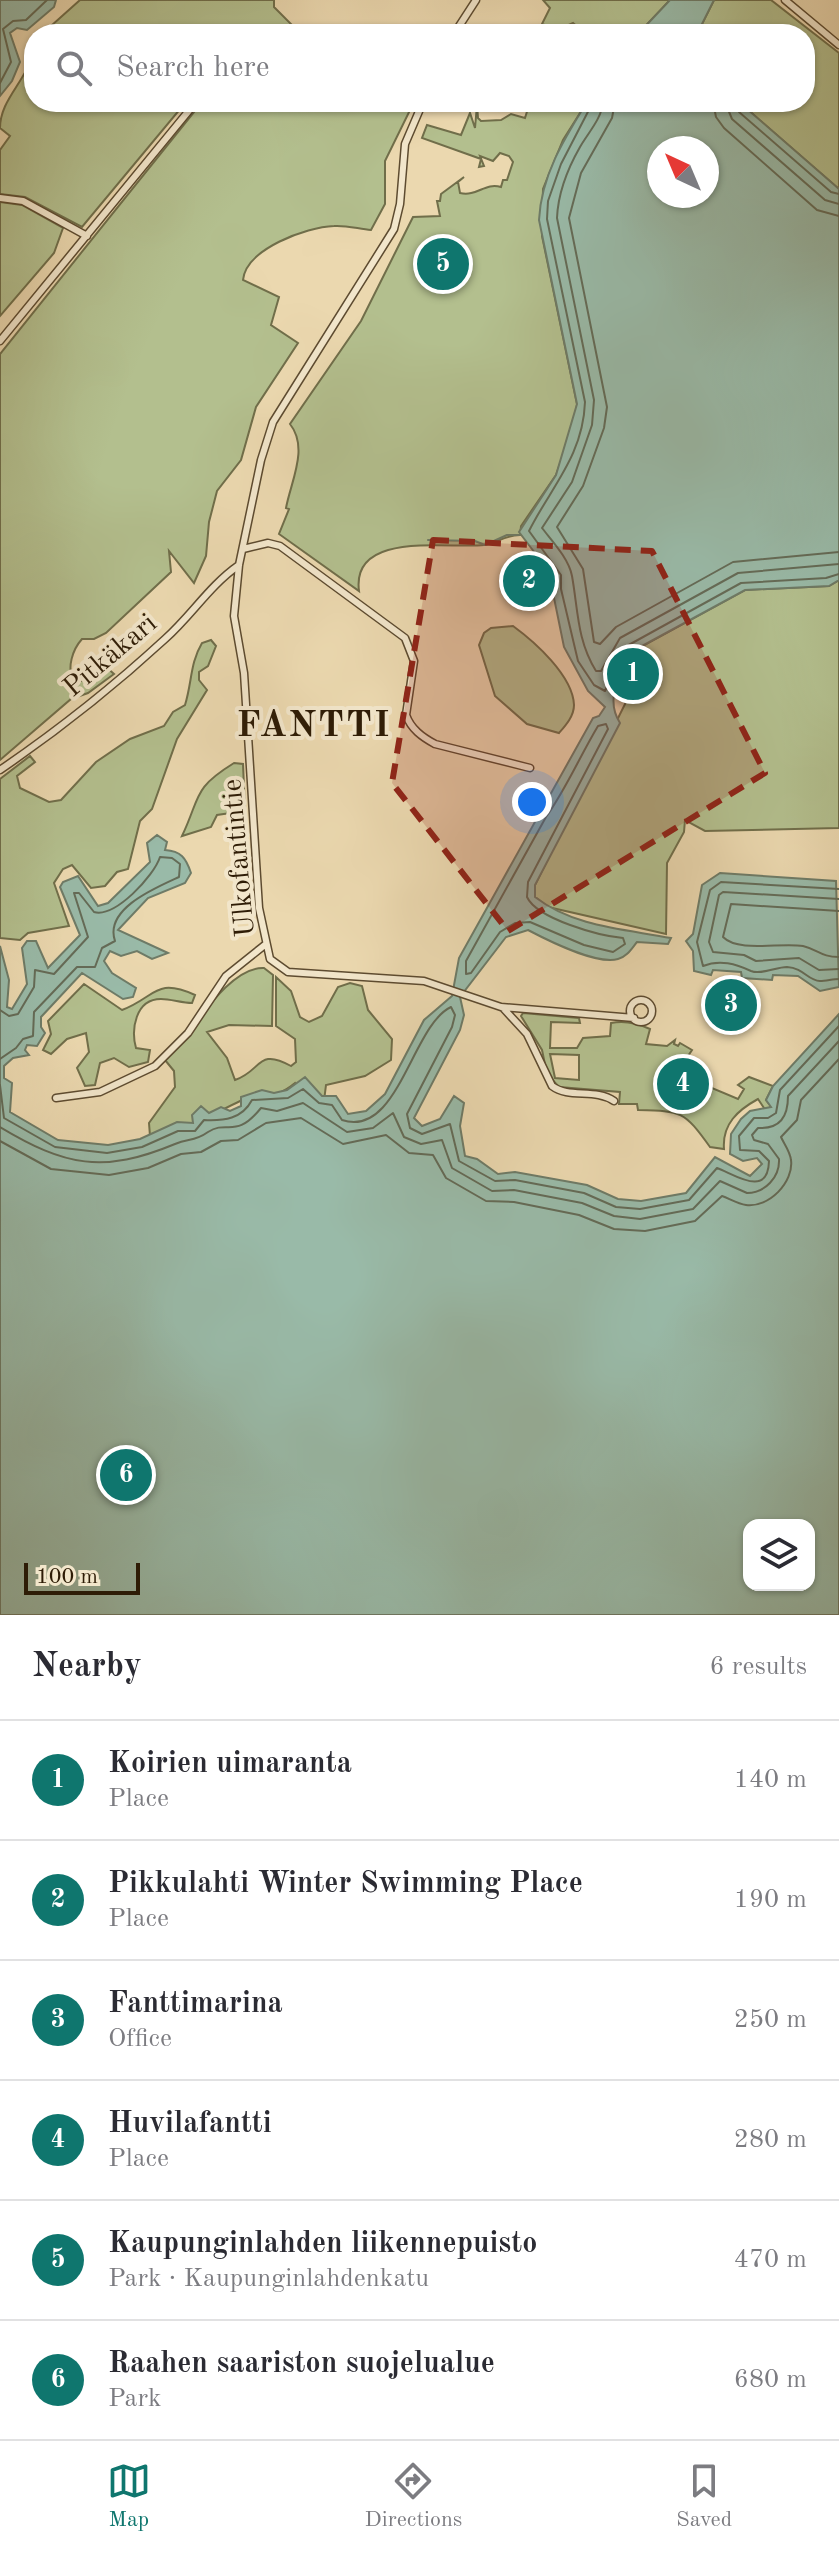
<!DOCTYPE html>
<meta charset="utf-8">
<style>
body{margin:0;font-family:"Old Standard TT",serif;background:#f2f2f3;color:#2b2b33}
.controls{position:absolute;right:24px;bottom:24px;display:grid;overflow:hidden;border-radius:16px;box-shadow:0 2px 6px #0004}
.controls button{width:72px;height:72px;display:grid;place-items:center;padding:0;border:0;border-bottom:2px solid #e1e1e2;background:#fff;color:#2b2b33;font:40px sans-serif}
.compass{position:absolute;left:647px;top:136px;width:72px;height:72px;border-radius:50%;background:#fff;box-shadow:0 2px 6px #0004;rotate:316deg}
.scale{position:absolute;left:24px;bottom:20px;width:116px;box-sizing:border-box;padding-left:8px;border:4px solid #2e1c06;border-top:0;font-size:22px;line-height:28px;white-space:nowrap;color:#2e1c06;-webkit-text-stroke:6px #f2e6cb;paint-order:stroke}
.you{position:absolute;left:532px;top:802px;width:28px;height:28px;margin:-20px;border:6px solid #fff;border-radius:50%;background:#1a73e8;box-shadow:0 0 0 12px #1a73e833}
.badge{display:grid;place-items:center;width:52px;height:52px;border-radius:50%;background:#0f766e;color:#fff;font-size:26px;font-weight:700}
.pin{position:absolute;translate:-50% -50%;border:4px solid #fff;box-shadow:0 2px 8px #0006}
.list{margin:0;padding:0;list-style:none}
h2{display:flex;justify-content:space-between;align-items:center;height:104px;margin:0;padding:0 32px;font-size:34px}
h2 small{font-size:26px;font-weight:400;color:#7c7c81}
.list li{display:grid;grid-template-columns:52px 1fr auto;gap:24px;align-items:center;box-sizing:border-box;height:120px;padding:0 32px;border-top:2px solid #e1e1e2}
.list b{display:block;font-size:30px;white-space:nowrap}
.list p{margin:0;font-size:26px;white-space:nowrap;color:#7c7c81}
.list em{font-size:26px;font-style:normal;color:#7c7c81}
.icon{flex:none;width:44px;height:44px;fill:none;stroke:currentColor;stroke-width:2;stroke-linecap:round;stroke-linejoin:round}
.map{position:relative;flex:none;width:839px;height:1615px;overflow:hidden}
.search{position:absolute;background:#fff;box-shadow:0 2px 6px #0004;left:24px;right:24px;top:24px;height:88px;display:flex;align-items:center;gap:20px;box-sizing:border-box;padding:0 28px;border-radius:32px;color:#7c7c81;font-size:30px}
.sheet{height:824px;background:#fff}
nav{display:flex;justify-content:space-around;align-items:center;box-sizing:border-box;height:112px;border-top:2px solid #e1e1e2;background:#fff;font-size:22px;color:#7c7c81}
nav a{display:grid;justify-items:center;gap:4px}
nav .on{color:#0f766e}
.map>svg:first-child{display:block}
.green{fill:#b3bf8e;stroke:#706e4a;stroke-width:2;fill-rule:evenodd}
.water{fill:#99baa8;stroke:#6e7b67;stroke-width:2;fill-rule:evenodd}
.lines{fill:none;stroke-linecap:round;stroke-linejoin:round}
.shore{stroke:#646b57;stroke-width:2}
.stream{stroke:#6e7b67;stroke-width:2}
.minor-casing{stroke:#5d4b30;stroke-width:9}
.minor{stroke:#f2e6cb;stroke-width:6}
.marked{fill:#8f2418;fill-opacity:0.2;stroke:#8f2418;stroke-width:6;stroke-dasharray:16 10;stroke-linejoin:round}
.labels{text-anchor:middle;stroke-width:8;stroke-linejoin:round;paint-order:stroke}
.street-label{font-size:28px;fill:#2e1c06;stroke:#f2e6cb}
.district-label{font-size:36px;font-weight:bold;letter-spacing:2px;fill:#2e1c06;stroke:#f2e6cb}
</style>
<div class="map">
<svg width="839" height="1615" viewBox="0 0 839 1615">
<rect width="100%" height="100%" fill="#ebd8af"/>
<filter id="stains"><feTurbulence type="fractalNoise" baseFrequency=".0025" numOctaves="4"/><feColorMatrix values="0 0 0 0 .2 0 0 0 0 .09 0 0 0 0 .02 0 0 0 .5 -.17"/></filter>
<radialGradient id="worn" r=".72"><stop offset=".6" stop-color="#630" stop-opacity="0"/><stop offset="1" stop-color="#630" stop-opacity=".3"/></radialGradient>
<path class="green" d="M80,0H274V7L296,29L289,34H42Z
M543,0H670L638,34H579L581,30L573,23L558,30L542,24L550,8Z
M714,0H771L839,53V189L739,102H805V34H697Z
M34,50V102H186L82,227L25,197L0,194V150L10,136L0,128C0,99 27,81 34,50Z
M202,102H414L385,161V204L371,230C359,229 346,225 334,226C306,227 246,249 243,280L279,297L271,325L298,343L256,407L241,460L217,491L209,522L206,556L194,583L169,551L171,572L106,633L94,639H82C73,649 66,668 74,681H83L105,666L114,674L88,693L71,699L0,760V354Z
M530,102H587L563,140L543,189L542,236L577,404L575,420L556,475L521,526L520,535C505,535 497,543 484,545C449,549 351,530 359,591L279,534L289,509L286,508C291,481 309,448 290,424L361,321L413,217L440,216L437,201H440L441,194L464,177L458,182L460,193C477,197 485,182 501,187L503,180H507L513,162L509,156L500,153L493,161L480,156L484,166L479,167L481,159L422,138L427,125L461,135L470,113L475,128L477,105L478,118L481,121L501,120L511,114L525,118Z
M0,202L22,205L63,228L54,253L0,316Z
M839,580V828L705,831L685,820L684,832L667,863L666,934L548,907L535,897V885L630,694L650,666L637,649L745,590L829,586Z
M513,626C535,642 573,676 574,705C574,716 566,725 559,733L527,724L495,696L479,645L484,633L491,628Z
M211,640L216,646L208,666L199,672V680L207,690L177,739L152,809L140,821L128,869L117,872L105,886L91,888L72,865L63,869L54,883L69,926L28,933L20,940L0,938V779L30,756L35,762L17,776L20,788L49,802L61,800L96,762L130,739L164,726L173,712L185,705C192,683 190,663 202,643Z
M234,763L243,764L245,811L217,815L211,827L182,836C201,796 192,789 234,763Z
M264,968L273,975L272,1026L229,1025L207,1032L227,1058L235,1080C262,1071 257,1047 291,1066L296,1062L295,1039L276,1026V977L291,991L300,1017L309,1022L322,1016L338,987L350,983L362,986L368,1010L392,1039L391,1060L365,1076L326,1085L324,1101H336L311,1103L295,1083C271,1102 272,1089 250,1097C219,1108 184,1137 150,1136L149,1123L175,1087L174,1071L165,1060C190,1036 227,966 264,968Z
M84,984L122,1010C156,997 155,977 195,995L192,1003C182,1003 171,999 161,999C135,999 131,1030 136,1048L150,1050L148,1062L129,1067L114,1058L100,1063L95,1085L85,1086L77,1068L89,1052L86,1033L67,1039L51,1054L43,1050L51,1034L48,1021Z
M523,1013L579,1018L580,1023L551,1022L550,1048H577L583,1038L610,1036L611,1023C625,1020 637,1023 650,1029L646,1044L667,1046L675,1040L674,1044L678,1046L680,1043L692,1050L688,1056L708,1071L704,1079L690,1076L687,1080L678,1075L673,1086L688,1093L693,1080L738,1099L744,1089L738,1085L749,1077L773,1086L766,1100L771,1106L766,1111L758,1099C738,1110 722,1124 724,1149L710,1147C684,1111 682,1111 638,1110L637,1104H619L620,1092L559,1087L547,1074L542,1050L521,1016ZM550,1054L579,1055V1080L555,1078Z"/>
<path class="water" d="M0,0H56L54,7L27,30L17,28L10,33L20,62L12,81L0,96Z
M670,0H714L697,34H638Z
M587,102H739L839,189V580L829,586L745,590L629,653C619,676 605,700 620,723L535,885V897C574,927 624,929 671,938L668,944L637,942C632,948 627,957 618,959C597,965 547,940 528,930L506,937L460,997L464,1015L460,1030L414,1118L422,1126L440,1119L454,1096L464,1103L460,1126L465,1156L477,1159L498,1174L515,1172L587,1185L618,1199L641,1201L686,1193L715,1157L750,1176L762,1164L757,1158L743,1161L730,1154L731,1134L741,1119L750,1111L771,1107L766,1100L773,1086L839,1014V1615H0V946L9,980L7,1007L12,1009L27,984L22,948L27,941H36L48,968L80,935L60,887L63,882L78,876L98,906L108,903L150,862L147,843L157,835L167,842L165,850C181,851 186,858 191,873L185,883L148,898L118,930L168,953L152,959L137,951L121,956L110,951L104,961L112,973L136,988L133,997L123,999L82,973L41,1017V1027L45,1033L37,1046L27,1045L25,1050L29,1055L13,1058L4,1066V1078L12,1083L10,1112L58,1140L108,1145L140,1139L177,1122L193,1123L192,1115L201,1106L209,1113L221,1107L230,1111L241,1106V1097L262,1090L274,1093L287,1090L305,1077L322,1096H336L348,1114L366,1111L385,1094L424,1020L452,996L459,958L593,718L599,716L605,707L588,691L564,647L553,593L554,578L519,532L556,475L577,404L539,220C541,176 564,139 587,102ZM659,148H707V196H659ZM749,1525H809V1585H749Z
M720,873L836,881L839,987L820,991L798,976L773,975L772,980L742,978L741,972L713,970L711,975L694,971L693,951L686,941L693,934L702,885Z"/>
<g class="lines">
<path class="shore" d="M0,83L11,62L3,29L13,21L26,20L47,0
M593,102L561,164L548,201L547,219L585,402C583,456 551,487 529,531L561,575V589L578,661L594,685L605,691L625,647L741,583L826,578L839,574
M603,102C602,118 588,133 580,147C568,168 558,194 557,218L594,400L592,425L572,482L542,528C552,541 569,559 572,576C578,609 577,641 596,671H601L620,638L738,573L839,564
M615,102L612,118L581,173L569,218L607,407L604,428L583,486L557,527L583,569L594,642L600,644L616,627L733,562L839,552
M713,102L716,117L724,128L817,210L839,216
M725,102L732,119L825,200L839,204
M735,102L739,112L831,192L839,194
M606,724L608,729L528,882L527,897C537,919 600,936 623,938L625,944L613,952L584,945L530,922L515,923L500,932L471,973L466,974V961L546,817C566,789 580,756 598,726Z
M839,889L721,882L710,890L697,942L703,966C720,959 736,964 751,971C761,975 776,967 787,967C804,968 808,981 820,981C826,981 833,979 839,979
M839,899L723,892L719,895L709,942L713,952L744,955L756,961L799,958L819,970L839,969
M839,911L731,904L723,937C739,953 781,942 803,946C819,950 821,957 839,957
M0,1010L9,1016L18,1014L34,987L35,970L54,974L88,937L74,893H79L94,912C115,918 154,876 160,857L172,858L180,864L179,877C155,888 104,909 115,941L102,948L95,967H77L34,1012L33,1036L23,1039L16,1048L0,1059
M0,1085L4,1118L55,1147L107,1153L142,1147L178,1131H195L204,1120C224,1121 242,1119 252,1100L288,1098L303,1089L319,1103L332,1105L342,1120C398,1139 412,1025 451,1007L455,1015L452,1027L407,1114L410,1128L422,1134L450,1124L459,1161L495,1181L515,1180L584,1193L616,1207L640,1209L689,1200L717,1168C734,1174 768,1199 769,1161L759,1151L740,1150L739,1136L754,1118H768L776,1113L780,1090L839,1026
M0,1127C65,1166 103,1174 175,1144C189,1138 194,1142 208,1132C228,1119 235,1140 261,1108L277,1111L303,1103L347,1132L373,1128L393,1113L404,1137L421,1144L442,1140L452,1168L492,1191L514,1190L582,1203L614,1216L640,1219L693,1209L720,1181L747,1193C765,1193 780,1177 779,1159L768,1144L754,1140L752,1135L758,1128C780,1129 788,1117 788,1096L839,1041
M0,1141L51,1169L109,1175L148,1168L181,1154L201,1152L221,1141L238,1140L266,1123L301,1118L343,1144L386,1135L409,1153L433,1155L446,1178L486,1201L514,1202L579,1215L614,1229L645,1231L695,1221L722,1196C730,1199 738,1204 746,1205C769,1208 794,1182 791,1160C790,1151 784,1144 781,1137L797,1120L801,1100L839,1059"/>
<path class="stream" d="M428,540L475,541L485,545L507,535H520"/>
<defs>
<path id="minor" d="M785,0L839,45
M304,34L316,31L329,34
M454,34L476,0
M423,102L405,144L400,204L394,229L273,422L261,460L239,565L234,616L244,673L259,908L270,959L288,972L424,981L501,1007L634,1018
M0,198L23,201L87,236
M0,341L196,102
M243,549L268,543L280,546L405,638L414,661L406,715C411,729 422,737 435,744L530,768
M0,770C57,731 114,686 165,639C192,615 209,586 239,565
M630 1011a11 11 0 1 1 22 0a11 11 0 1 1-22 0Z
M504,1009L527,1034L552,1086C569,1099 595,1088 614,1101
M56,1098L100,1092L155,1066L188,1033L226,976L266,944"/>
</defs>
<use href="#minor" class="minor-casing"/>
<use href="#minor" class="minor"/>
</g>
<path class="marked" d="M433,540L652,551L765,773L508,931L392,783Z"/>
<g class="labels">
<g class="street-label">
<text transform="translate(109 654) rotate(-40)" y="10">Pitkäkari</text>
<text transform="translate(237 858) rotate(-95)" y="10">Ulkofantintie</text>
</g>
<g class="district-label">
<text x="314" y="736">FANTTI</text>
</g>
</g>
<rect width="100%" height="100%" filter="url(#stains)"/>
<rect width="100%" height="100%" fill="url(#worn)"/>
</svg>
<div class="controls">
<button><svg class="icon" aria-label="layers" viewBox="0 0 24 24"><path d="M12 4l9 5-9 5-9-5zM3 14l9 5 9-5"/></svg></button>
</div>
<svg class="compass" viewBox="-18 -18 36 36"><path d="M0-13l5 13h-10z" fill="#e53935"/><path d="M0 13l5-13h-10z" fill="#7c7c81"/></svg>
<div class="scale">100 m</div>
<div class="you"></div>
<div class="pin badge" style="left:633px;top:674px">1</div>
<div class="pin badge" style="left:529px;top:581px">2</div>
<div class="pin badge" style="left:731px;top:1005px">3</div>
<div class="pin badge" style="left:683px;top:1084px">4</div>
<div class="pin badge" style="left:443px;top:264px">5</div>
<div class="pin badge" style="left:126px;top:1475px">6</div>
<div class="search"><svg class="icon" aria-label="search" viewBox="0 0 24 24"><circle cx="10" cy="10" r="6"/><path d="M15 15l6 6"/></svg>Search here</div>
</div>
<section class="sheet">
<h2>Nearby<small>6 results</small></h2>
<ul class="list">
<li><span class="badge">1</span><div><b>Koirien uimaranta</b><p>Place</p></div><em>140 m</em></li>
<li><span class="badge">2</span><div><b>Pikkulahti Winter Swimming Place</b><p>Place</p></div><em>190 m</em></li>
<li><span class="badge">3</span><div><b>Fanttimarina</b><p>Office</p></div><em>250 m</em></li>
<li><span class="badge">4</span><div><b>Huvilafantti</b><p>Place</p></div><em>280 m</em></li>
<li><span class="badge">5</span><div><b>Kaupunginlahden liikennepuisto</b><p>Park · Kaupunginlahdenkatu</p></div><em>470 m</em></li>
<li><span class="badge">6</span><div><b>Raahen saariston suojelualue</b><p>Park</p></div><em>680 m</em></li>
</ul>
</section>
<nav>
<a class="on"><svg class="icon" aria-label="map" viewBox="0 0 24 24"><path d="M3 6l6-2 6 2 6-2v14l-6 2-6-2-6 2zM9 4v14M15 6v14"/></svg>Map</a>
<a><svg class="icon" aria-label="directions" viewBox="0 0 24 24"><path d="M12 3l9 9-9 9-9-9zM9 14v-3h6M13 9l2 2-2 2"/></svg>Directions</a>
<a><svg class="icon" aria-label="saved" viewBox="0 0 24 24"><path d="M7 4h10v16l-5-4-5 4z"/></svg>Saved</a>
</nav>
